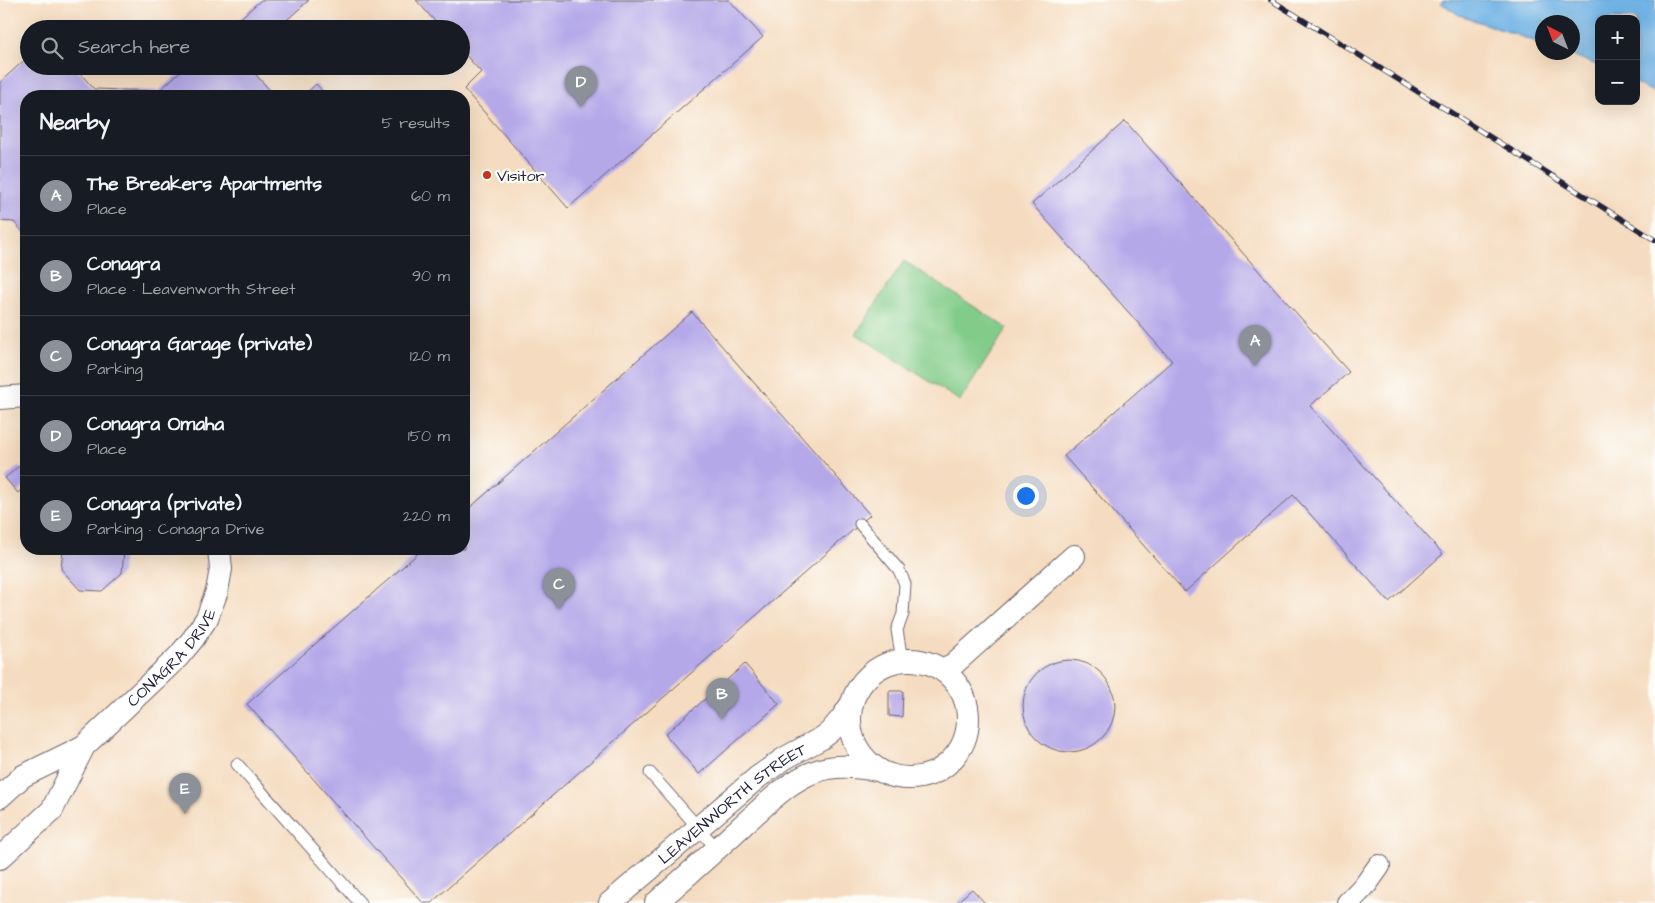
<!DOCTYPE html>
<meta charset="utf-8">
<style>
body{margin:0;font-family:"Architects Daughter",sans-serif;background:#20242c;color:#f1f3f6}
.controls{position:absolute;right:15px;top:15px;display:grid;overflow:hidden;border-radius:10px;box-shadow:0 5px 20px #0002}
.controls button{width:45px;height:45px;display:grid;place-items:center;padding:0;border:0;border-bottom:1px solid #363941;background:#171b24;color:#f1f3f6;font:25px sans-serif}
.compass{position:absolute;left:1535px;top:15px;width:45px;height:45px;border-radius:50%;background:#171b24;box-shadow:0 5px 20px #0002;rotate:318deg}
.you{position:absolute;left:1025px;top:495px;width:18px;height:18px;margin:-12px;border:4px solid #fff;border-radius:50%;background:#1a73e8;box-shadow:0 0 0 8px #1a73e833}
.badge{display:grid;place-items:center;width:32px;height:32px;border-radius:50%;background:#8c9099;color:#fff;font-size:16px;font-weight:700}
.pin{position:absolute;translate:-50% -41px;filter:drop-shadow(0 1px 2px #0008)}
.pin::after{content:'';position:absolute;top:26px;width:18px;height:15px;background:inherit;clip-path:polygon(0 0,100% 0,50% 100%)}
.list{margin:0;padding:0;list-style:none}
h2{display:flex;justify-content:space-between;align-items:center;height:65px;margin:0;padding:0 20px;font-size:21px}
h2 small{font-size:16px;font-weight:400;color:#9ea1a6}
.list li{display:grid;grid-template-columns:32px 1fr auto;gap:15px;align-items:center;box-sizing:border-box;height:80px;padding:0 20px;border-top:1px solid #363941}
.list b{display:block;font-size:19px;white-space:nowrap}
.list p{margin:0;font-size:16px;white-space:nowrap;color:#9ea1a6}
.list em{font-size:16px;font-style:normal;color:#9ea1a6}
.icon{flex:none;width:28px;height:28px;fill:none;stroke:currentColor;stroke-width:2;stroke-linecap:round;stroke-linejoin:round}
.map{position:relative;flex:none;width:1655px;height:903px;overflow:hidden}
.search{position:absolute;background:#171b24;box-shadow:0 5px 20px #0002;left:20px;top:20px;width:450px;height:55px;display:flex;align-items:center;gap:12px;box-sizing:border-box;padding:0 18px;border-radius:28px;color:#9ea1a6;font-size:19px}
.panel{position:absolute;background:#171b24;box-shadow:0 5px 20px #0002;left:20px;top:90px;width:450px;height:465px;border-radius:20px}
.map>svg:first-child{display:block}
.green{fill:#82cc89;stroke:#527762}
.water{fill:#70b3e5;stroke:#496a90}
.building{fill:#b4a8e9}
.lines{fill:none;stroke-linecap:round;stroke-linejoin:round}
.lane-casing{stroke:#6c636a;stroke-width:13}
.street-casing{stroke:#6c636a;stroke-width:24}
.lane{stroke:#fff;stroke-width:11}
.street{stroke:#fff;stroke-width:22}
.rail-casing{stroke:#22223b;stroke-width:5.5}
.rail{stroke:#fdfcf7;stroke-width:4;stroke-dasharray:11;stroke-linecap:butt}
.poi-dot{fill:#c8321e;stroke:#fdfcf7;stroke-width:2}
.labels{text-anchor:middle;stroke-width:4.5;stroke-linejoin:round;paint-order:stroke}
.poi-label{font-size:16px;fill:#22223b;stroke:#fdfcf7;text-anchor:start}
.street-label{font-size:16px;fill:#22223b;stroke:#fdfcf7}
</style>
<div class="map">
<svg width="1655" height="903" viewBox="0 0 1655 903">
<rect width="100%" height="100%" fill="#fdfcf7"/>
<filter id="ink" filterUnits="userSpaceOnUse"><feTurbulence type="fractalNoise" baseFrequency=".02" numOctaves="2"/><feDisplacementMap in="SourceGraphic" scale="10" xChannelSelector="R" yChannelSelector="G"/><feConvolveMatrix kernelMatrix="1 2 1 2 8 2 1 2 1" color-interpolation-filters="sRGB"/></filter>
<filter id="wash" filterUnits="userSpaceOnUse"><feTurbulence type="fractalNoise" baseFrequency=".0096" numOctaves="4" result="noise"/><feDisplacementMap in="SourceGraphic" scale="20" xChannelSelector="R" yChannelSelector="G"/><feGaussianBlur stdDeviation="1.12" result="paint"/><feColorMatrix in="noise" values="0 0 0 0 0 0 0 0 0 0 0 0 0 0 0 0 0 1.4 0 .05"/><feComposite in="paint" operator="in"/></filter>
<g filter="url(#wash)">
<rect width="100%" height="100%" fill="#f5dcc0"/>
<path class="green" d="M904,261L1007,328L960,401L856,334Z"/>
<path class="water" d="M1443,0H1655V93L1636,84V19H1599V66L1567,53L1572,52V22H1542V44L1459,15L1441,3Z"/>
<g id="blocks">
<path class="building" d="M261,0H309L277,29H228Z
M416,0H729L763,37L568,208L464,89L481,72L461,50V29H442Z
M29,56V66H74L94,89L159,91L186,66H248L275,96H26V231L24,233L14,222L0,221V82Z
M316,84L327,96H303Z
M1125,121L1349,372L1310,406L1443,554L1389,602L1293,495L1185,592L1064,456L1172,361L1032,204Z
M692,312L870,515L431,903H423L247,704L423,549H464V513Z
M19,466L26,474V485L18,493L5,478Z
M63,549H122L124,550L122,573L102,591L80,590L61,569Z
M1023 706a46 46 0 1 1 92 0a46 46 0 1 1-92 0Z
M745,664L779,704L699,774L665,734Z
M889,691H903L902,717L889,716Z
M972,889L985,903H956Z"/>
</g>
</g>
<g filter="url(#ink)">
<use href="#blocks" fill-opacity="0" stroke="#6c636a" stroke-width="1"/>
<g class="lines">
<defs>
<path id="lane" d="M860,524L899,570L905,584L903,614L897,630L902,660
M237,764L360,903
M650,773L717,849"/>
<g id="street">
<path d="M0,398L26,396"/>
<circle cx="909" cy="719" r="59"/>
<path d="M946,671L1074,556"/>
<path id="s1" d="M0,797L23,776L84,746L178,657L193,639L207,618L217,591L221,569L219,549"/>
<path d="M0,858L52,810L84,746"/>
<path id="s2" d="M610,903L758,777L785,758L822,738L830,732L842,718L852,703"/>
<path d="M656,903C685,877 715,851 744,824C765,806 787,782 814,772C835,764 856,767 878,770"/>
<path d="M1348,903L1367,883L1379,866"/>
</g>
</defs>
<use href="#lane" class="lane-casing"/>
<use href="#street" class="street-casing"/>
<use href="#lane" class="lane"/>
<use href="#street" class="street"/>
<defs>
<path id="rail" d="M1271,0L1655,240"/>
</defs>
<use href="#rail" class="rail-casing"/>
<use href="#rail" class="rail"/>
</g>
</g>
<circle class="poi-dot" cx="487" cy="175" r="5"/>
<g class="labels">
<g class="poi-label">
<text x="497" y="181">Visitor</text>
</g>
<g class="street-label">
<text dy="6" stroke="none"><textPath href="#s1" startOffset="224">CONAGRA DRIVE</textPath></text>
<text dy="6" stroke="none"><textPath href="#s2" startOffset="158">LEAVENWORTH STREET</textPath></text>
</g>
</g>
</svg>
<div class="controls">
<button>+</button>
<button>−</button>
</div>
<svg class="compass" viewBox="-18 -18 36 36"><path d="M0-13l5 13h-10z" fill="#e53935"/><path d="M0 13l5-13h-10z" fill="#9ea1a6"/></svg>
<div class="you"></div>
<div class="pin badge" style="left:1255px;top:366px">A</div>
<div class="pin badge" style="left:722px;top:719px">B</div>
<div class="pin badge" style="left:559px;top:609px">C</div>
<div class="pin badge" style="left:581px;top:107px">D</div>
<div class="pin badge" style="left:185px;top:814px">E</div>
<div class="search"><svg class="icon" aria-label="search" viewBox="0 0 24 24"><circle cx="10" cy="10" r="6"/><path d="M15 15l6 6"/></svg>Search here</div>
<section class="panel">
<h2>Nearby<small>5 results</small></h2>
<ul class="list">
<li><span class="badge">A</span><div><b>The Breakers Apartments</b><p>Place</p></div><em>60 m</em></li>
<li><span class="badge">B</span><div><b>Conagra</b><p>Place · Leavenworth Street</p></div><em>90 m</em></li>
<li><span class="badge">C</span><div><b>Conagra Garage (private)</b><p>Parking</p></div><em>120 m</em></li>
<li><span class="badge">D</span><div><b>Conagra Omaha</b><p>Place</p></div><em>150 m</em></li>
<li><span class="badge">E</span><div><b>Conagra (private)</b><p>Parking · Conagra Drive</p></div><em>220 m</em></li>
</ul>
</section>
</div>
